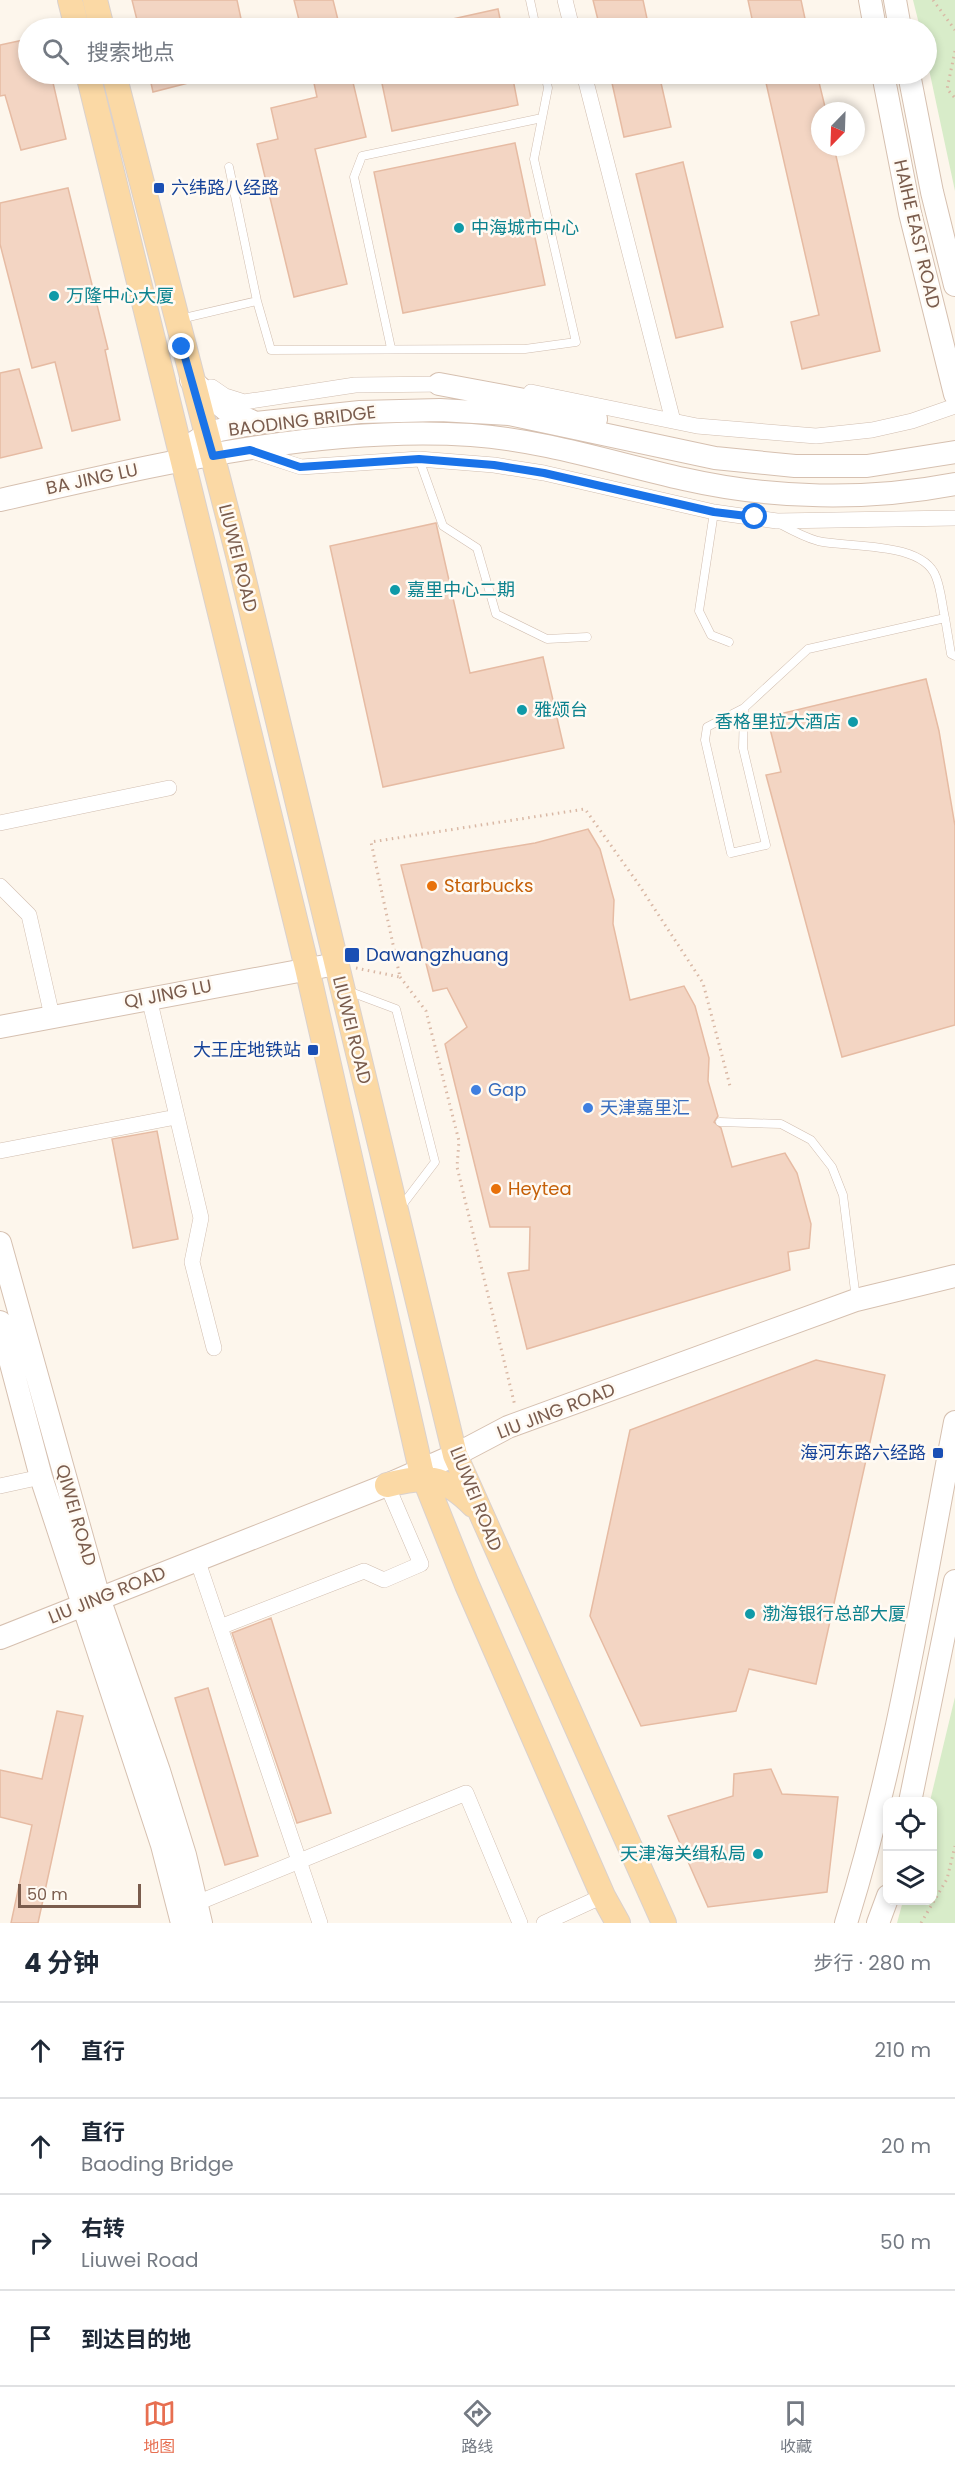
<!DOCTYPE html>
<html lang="zh">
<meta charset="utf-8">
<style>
body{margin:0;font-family:Poppins,"Noto Sans SC",sans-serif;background:#f2f2f3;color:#1f2937}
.controls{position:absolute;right:18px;bottom:18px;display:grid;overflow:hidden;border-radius:12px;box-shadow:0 3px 9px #0003}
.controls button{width:54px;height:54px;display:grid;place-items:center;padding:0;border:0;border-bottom:2px solid #e0e1e3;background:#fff;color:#1f2937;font:30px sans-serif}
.compass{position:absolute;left:811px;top:102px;width:54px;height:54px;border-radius:50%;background:#fff;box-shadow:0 3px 9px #0003;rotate:203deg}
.scale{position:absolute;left:18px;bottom:15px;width:123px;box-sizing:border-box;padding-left:6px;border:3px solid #7a5c4d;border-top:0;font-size:16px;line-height:21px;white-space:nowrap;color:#7a5c4d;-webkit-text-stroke:4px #fffaf3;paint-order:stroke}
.stop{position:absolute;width:18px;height:18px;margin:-14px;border:4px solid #1a73e8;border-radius:50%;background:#fff}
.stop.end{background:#1a73e8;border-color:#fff;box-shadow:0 2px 6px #0008}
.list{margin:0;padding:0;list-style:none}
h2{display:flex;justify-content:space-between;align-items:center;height:78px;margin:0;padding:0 24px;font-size:26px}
h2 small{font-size:20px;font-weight:400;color:#747a83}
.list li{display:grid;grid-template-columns:39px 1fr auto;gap:18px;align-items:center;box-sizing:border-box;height:96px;padding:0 24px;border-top:2px solid #e0e1e3}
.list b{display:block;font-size:22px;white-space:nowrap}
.list p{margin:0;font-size:20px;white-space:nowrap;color:#747a83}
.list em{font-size:20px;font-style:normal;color:#747a83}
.icon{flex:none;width:33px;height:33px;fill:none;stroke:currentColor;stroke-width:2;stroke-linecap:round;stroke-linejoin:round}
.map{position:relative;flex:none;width:955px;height:1923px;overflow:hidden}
.search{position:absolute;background:#fff;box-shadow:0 3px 9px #0003;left:18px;right:18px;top:18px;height:66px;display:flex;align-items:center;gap:15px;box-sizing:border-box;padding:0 21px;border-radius:33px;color:#747a83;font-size:22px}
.sheet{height:462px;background:#fff}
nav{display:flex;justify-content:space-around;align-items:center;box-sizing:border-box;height:84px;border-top:2px solid #e0e1e3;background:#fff;font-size:16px;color:#747a83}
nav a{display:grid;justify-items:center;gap:3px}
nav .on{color:#e76f51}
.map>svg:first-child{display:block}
.green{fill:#d8ecc9}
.building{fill:#f3d5c3;stroke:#e6bba3;stroke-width:1.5}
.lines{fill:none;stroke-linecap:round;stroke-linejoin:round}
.lane-casing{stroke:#d1beb0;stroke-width:9}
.street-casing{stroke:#d1beb0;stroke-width:16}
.secondary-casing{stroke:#d6c0b0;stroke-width:24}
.primary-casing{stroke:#dad1cd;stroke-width:26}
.path{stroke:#d9b8a5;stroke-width:3;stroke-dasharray:1.5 4.5;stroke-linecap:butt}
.lane{stroke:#fff;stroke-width:8}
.street{stroke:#fff;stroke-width:15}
.secondary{stroke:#fff;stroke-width:22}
.primary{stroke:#fbd9a5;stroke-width:24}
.route{stroke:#1a73e8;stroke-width:8}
.transit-dot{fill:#1a4fb4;stroke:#fffaf3;stroke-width:2}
.culture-dot{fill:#0f9aa8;stroke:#fffaf3;stroke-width:2}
.food-dot{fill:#e8710a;stroke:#fffaf3;stroke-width:2}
.shop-dot{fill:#3f7fe0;stroke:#fffaf3;stroke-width:2}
.labels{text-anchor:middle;stroke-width:5;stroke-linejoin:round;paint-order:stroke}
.transit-label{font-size:18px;fill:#164399;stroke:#fffaf3;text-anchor:start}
.culture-label{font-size:18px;fill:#0d838f;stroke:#fffaf3;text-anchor:start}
.street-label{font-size:18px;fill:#7a5c4d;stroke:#fffaf3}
.food-label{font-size:18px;fill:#c56008;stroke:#fffaf3;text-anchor:start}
.shop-label{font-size:18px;fill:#366cbe;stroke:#fffaf3;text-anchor:start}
</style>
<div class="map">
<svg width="955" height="1923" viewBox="0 0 955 1923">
<rect width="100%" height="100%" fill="#fdf6ec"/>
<path class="green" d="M913,0H955V191L927,60L926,28H920Z
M955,1697V1923H897L903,1901L932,1900V1802L930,1801Z"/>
<path class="building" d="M132,0H237L243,28H139Z
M294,0H333L340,28H301Z
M593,0H643L649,28H600Z
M748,0H801L807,28H754Z
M498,9L502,28H434V23Z
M28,39V74H51L66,139L21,150L5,95L0,96V45Z
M149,74H208V78L153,92Z
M312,74H351L366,137L315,149L347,284L294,297L257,144L278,139L271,108L317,97Z
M380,74H512L518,105L392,131Z
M610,74H659L671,127L624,137Z
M764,74H817L826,111H820V147H834L880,351L802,369L791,322L819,315Z
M515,143L545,285L403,313L374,172Z
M683,162L723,327L676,338L636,174Z
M68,188L108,349L105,350L120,420L72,431L55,362L32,368L0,244V203Z
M19,369L42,448L0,458V373Z
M436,523L470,673L543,657L564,748L383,787L330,546Z
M926,679L939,731L955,826V1025L842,1057L766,775L781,772L767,717Z
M588,829L600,849L614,900L613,924L630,1000L684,986L695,1006L709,1058L708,1081L718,1116L714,1122L721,1128L732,1167L785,1153L797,1173L811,1224L809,1248L788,1252L790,1270L527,1349L508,1273L529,1270L530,1227H490L445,1044L467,1027L447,988L433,991L401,865L535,843Z
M157,1131L178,1239L133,1248L112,1139Z
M816,1360L885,1375L816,1684L749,1669L736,1711L641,1726L590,1616L630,1430Z
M271,1618L331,1813L297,1823L232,1633Z
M208,1688L258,1856L225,1865L175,1698Z
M57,1711L83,1716L38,1923H11L32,1825L0,1817V1770L42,1779Z
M771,1769L782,1794L838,1797L827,1892L708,1907L668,1816L733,1796L734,1774Z"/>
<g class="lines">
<defs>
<path id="lane" d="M530,0L536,28
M229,167L257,301
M180,319L257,301L271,350L525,349L576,342L534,159L548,88L545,74
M391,348L354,177L362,156L542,118
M419,459L443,526L477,548L496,614L547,639L587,637
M714,512L699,611L711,635L729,642
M780,524C793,531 804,537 818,541C849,548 923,541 936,577C941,589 942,605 945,618
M744,708L743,748L766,845L731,853L705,740L707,727L744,708L808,649L945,618L951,654L955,656
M348,991L396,1009L435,1162L400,1208
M720,1122L781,1124L811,1140L832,1167L843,1195L856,1299"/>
<path id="street" d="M565,0L572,28
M584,74L673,421
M212,387L225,396L244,402L355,385L447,384
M531,392L697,426L816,436L872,430L912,421L955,406
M252,451L301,467L419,459L494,465L544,473L714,512L777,521L955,518
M0,823L169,788
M0,886L29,915L52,1016
M149,998L201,1218L192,1262L214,1348
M0,1151L176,1117
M0,1486L41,1477
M197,1559L320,1923
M220,1627L364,1571L384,1580L421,1564L387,1485
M197,1903L466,1793L520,1923
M544,1923L603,1896"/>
<path id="secondary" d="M870,0L875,28
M895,0L900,28
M883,74L910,213L955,394
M909,74L932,192L955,285
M191,380L226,410L256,423
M439,384L535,402L596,419
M184,460L195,442L207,434L220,430L256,423L360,412L440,410L509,414L715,458L795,466H867L955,452
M0,500C152,466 314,425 471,435C544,440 613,463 684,479C772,499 867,501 955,484
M0,1027L336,964
M0,1243L99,1598L159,1771L185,1855L201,1923
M0,1322L41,1477L162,1845L182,1923
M0,1638L387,1485L455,1455L508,1427L856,1300L955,1276
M910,1802L955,1581
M846,1923C897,1760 923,1589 955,1422
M878,1923L888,1896"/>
<path id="primary" d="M70,0L77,28
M95,0L102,28
M88,74L307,968L421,1470L467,1585L603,1896L618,1923
M114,74L238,555L455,1455L664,1923
M387,1485C427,1475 443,1475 473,1505"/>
</defs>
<use href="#lane" class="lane-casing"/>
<use href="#street" class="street-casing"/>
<use href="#secondary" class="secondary-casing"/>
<use href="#primary" class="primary-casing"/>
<path class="path" d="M933,0L955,30
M955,51L947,89L955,98
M356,968L400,977L371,842L585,809L637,882L703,983L730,1086
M400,977L426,1011L459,1141L457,1167L515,1406
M921,1923L947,1879L955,1846"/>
<use href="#lane" class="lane"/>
<use href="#street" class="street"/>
<use href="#secondary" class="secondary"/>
<use href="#primary" class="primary"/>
</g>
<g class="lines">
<path class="route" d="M182,347L213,456L250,450L300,467L419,459L494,465L544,473L714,512L755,517"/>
</g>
<g class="transit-dot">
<rect x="153" y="182" width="12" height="12" rx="3"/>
<rect x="344" y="947" width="16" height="16" rx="3"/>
<rect x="307" y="1044" width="12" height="12" rx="3"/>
<rect x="932" y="1447" width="12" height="12" rx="3"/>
</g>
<g class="culture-dot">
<circle cx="459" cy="228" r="6"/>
<circle cx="54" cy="296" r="6"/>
<circle cx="395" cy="590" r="6"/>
<circle cx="522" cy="710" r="6"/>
<circle cx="853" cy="722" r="6"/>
<circle cx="750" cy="1614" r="6"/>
<circle cx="758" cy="1854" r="6"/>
</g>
<g class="food-dot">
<circle cx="432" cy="886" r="6"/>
<circle cx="496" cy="1189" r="6"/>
</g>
<g class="shop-dot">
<circle cx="476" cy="1090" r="6"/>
<circle cx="588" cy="1108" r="6"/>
</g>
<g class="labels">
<g class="transit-label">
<text x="171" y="194">六纬路八经路</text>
<text x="366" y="961">Dawangzhuang</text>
<text x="301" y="1056" text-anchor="end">大王庄地铁站</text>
<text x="926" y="1459" text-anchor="end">海河东路六经路</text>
</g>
<g class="culture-label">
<text x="471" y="234">中海城市中心</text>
<text x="66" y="302">万隆中心大厦</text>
<text x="407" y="596">嘉里中心二期</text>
<text x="534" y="716">雅颂台</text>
<text x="841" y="728" text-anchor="end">香格里拉大酒店</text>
<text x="762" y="1620">渤海银行总部大厦</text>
<text x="746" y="1860" text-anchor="end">天津海关缉私局</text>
</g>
<g class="street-label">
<text transform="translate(917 234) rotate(77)" y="6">HAIHE EAST ROAD</text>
<text transform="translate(302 421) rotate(-7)" y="6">BAODING BRIDGE</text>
<text transform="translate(92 479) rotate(-12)" y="6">BA JING LU</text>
<text transform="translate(238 558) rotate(76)" y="6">LIUWEI ROAD</text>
<text transform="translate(168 994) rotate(-11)" y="6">QI JING LU</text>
<text transform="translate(352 1030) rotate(76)" y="6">LIUWEI ROAD</text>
<text transform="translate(556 1411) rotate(-21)" y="6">LIU JING ROAD</text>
<text transform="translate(476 1499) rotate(68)" y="6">LIUWEI ROAD</text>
<text transform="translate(76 1515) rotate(74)" y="6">QIWEI ROAD</text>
<text transform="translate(107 1595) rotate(-22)" y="6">LIU JING ROAD</text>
</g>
<g class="food-label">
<text x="444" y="892">Starbucks</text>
<text x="508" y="1195">Heytea</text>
</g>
<g class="shop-label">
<text x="488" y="1096">Gap</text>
<text x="600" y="1114">天津嘉里汇</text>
</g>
</g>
</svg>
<div class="controls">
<button><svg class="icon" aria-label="locate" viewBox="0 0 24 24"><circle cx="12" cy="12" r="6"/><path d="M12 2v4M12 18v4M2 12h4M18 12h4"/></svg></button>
<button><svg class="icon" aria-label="layers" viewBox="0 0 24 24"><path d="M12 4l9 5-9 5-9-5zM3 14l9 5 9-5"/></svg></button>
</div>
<svg class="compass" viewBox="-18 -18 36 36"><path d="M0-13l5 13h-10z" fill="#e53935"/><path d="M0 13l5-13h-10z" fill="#747a83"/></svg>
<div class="scale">50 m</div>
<div class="stop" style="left:755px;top:517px"></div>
<div class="stop end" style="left:182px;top:347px"></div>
<div class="search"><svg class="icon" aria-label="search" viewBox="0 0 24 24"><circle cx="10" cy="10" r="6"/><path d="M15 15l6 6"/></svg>搜索地点</div>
</div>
<section class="sheet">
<h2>4 分钟<small>步行 · 280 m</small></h2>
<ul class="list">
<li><svg class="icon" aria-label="ahead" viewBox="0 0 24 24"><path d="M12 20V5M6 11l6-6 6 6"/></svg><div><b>直行</b></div><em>210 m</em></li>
<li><svg class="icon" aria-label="ahead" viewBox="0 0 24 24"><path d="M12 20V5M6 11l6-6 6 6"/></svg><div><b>直行</b><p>Baoding Bridge</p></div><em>20 m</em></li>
<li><svg class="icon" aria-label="right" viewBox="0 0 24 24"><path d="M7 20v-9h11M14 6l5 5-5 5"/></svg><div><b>右转</b><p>Liuwei Road</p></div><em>50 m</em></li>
<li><svg class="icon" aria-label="arrive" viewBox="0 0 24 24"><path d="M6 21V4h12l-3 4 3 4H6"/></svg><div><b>到达目的地</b></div></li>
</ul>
</section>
<nav>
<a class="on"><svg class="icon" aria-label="map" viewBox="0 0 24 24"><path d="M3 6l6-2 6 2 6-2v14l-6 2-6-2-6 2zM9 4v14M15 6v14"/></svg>地图</a>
<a><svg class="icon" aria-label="directions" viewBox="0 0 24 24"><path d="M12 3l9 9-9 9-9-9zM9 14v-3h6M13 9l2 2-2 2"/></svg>路线</a>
<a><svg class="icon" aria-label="saved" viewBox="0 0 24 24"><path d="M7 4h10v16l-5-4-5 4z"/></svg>收藏</a>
</nav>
